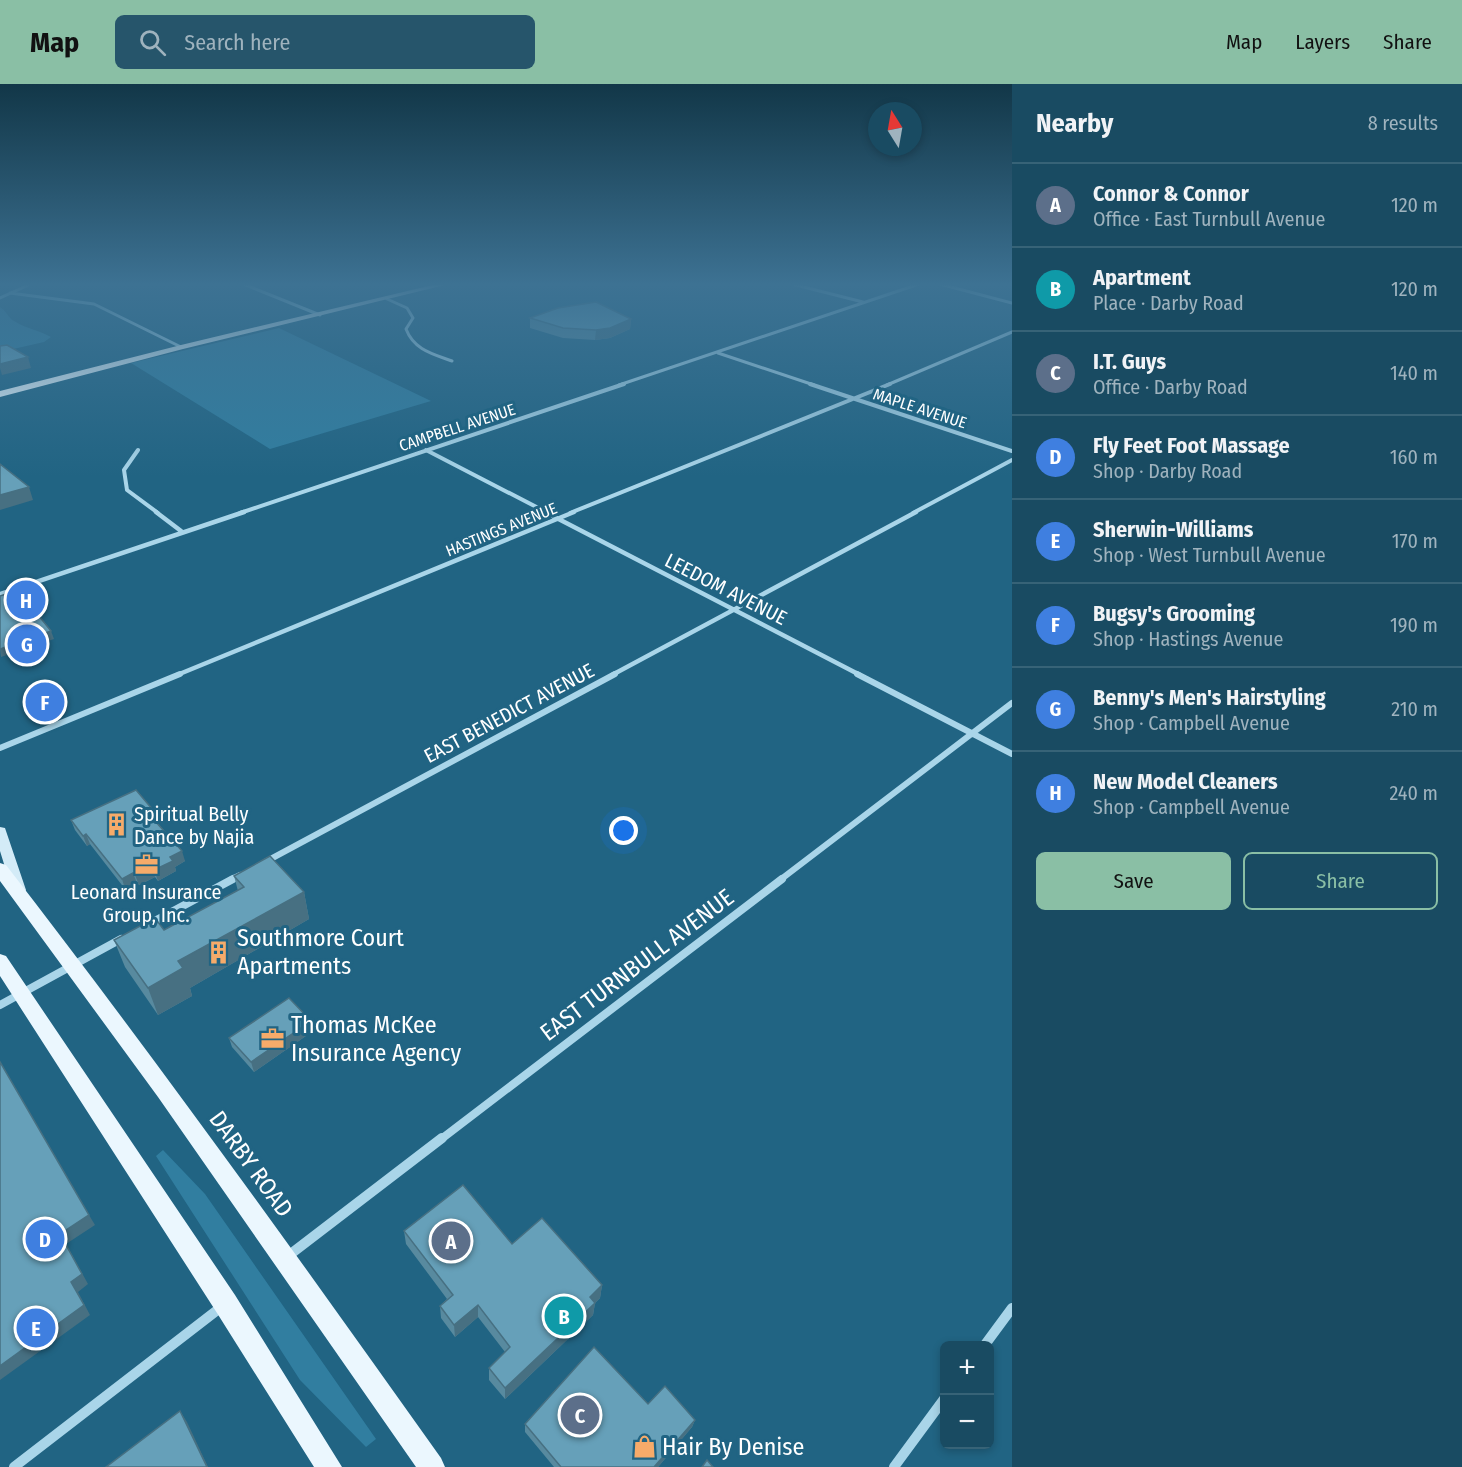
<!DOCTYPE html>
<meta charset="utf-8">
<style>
body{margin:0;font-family:"Fira Sans Condensed",sans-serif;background:#26556b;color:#f1f3f6}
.controls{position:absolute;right:18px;bottom:18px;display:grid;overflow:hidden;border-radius:9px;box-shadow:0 3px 9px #0003}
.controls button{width:54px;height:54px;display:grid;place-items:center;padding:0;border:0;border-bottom:2px solid #376377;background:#194b62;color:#f1f3f6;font:30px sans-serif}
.compass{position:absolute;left:868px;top:18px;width:54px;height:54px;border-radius:50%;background:#194b62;box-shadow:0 3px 9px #0003;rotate:349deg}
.you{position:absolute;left:624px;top:747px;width:21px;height:21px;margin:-15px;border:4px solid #fff;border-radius:50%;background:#1a73e8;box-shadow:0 0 0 9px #1a73e833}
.badge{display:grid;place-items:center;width:39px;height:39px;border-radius:50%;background:#8abfa5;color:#fff;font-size:20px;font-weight:700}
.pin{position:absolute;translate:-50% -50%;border:3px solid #fff;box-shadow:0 2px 6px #0006}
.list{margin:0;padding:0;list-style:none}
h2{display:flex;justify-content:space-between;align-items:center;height:78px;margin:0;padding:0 24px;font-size:26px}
h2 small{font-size:20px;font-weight:400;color:#9fb3be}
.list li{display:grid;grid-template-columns:39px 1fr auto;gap:18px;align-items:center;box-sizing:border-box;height:84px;padding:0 24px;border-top:2px solid #376377}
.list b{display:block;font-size:22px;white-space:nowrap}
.list p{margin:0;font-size:20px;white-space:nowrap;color:#9fb3be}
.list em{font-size:20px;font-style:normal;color:#9fb3be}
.actions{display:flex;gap:12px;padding:18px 24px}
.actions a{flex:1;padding:14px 0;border:2px solid #8abfa5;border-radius:9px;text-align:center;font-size:21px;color:#8abfa5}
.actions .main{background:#8abfa5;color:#111}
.icon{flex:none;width:33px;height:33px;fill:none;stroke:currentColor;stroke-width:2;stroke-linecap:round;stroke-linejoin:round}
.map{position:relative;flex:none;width:1012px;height:1383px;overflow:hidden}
header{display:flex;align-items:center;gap:36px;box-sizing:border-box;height:84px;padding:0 30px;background:#8abfa5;color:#111}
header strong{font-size:28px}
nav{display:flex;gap:33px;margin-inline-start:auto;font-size:21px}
.search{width:420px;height:54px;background:#26556b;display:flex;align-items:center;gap:15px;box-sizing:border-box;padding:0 21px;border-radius:9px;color:#9fb3be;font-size:22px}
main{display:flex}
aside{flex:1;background:#194b62}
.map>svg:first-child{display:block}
.green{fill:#317ea0}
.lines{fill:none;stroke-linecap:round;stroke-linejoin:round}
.street-far5{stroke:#a9d5e9;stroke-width:3}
.street-far4{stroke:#a9d5e9;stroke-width:4}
.street-far3{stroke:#a9d5e9;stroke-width:4.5}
.street-far2{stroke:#a9d5e9;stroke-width:6}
.street-far1{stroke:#a9d5e9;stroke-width:8}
.street{stroke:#a9d5e9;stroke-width:10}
.secondary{fill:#d3ebf7;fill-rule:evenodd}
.primary{fill:#ebf7fe;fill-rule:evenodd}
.wall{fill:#588a9f}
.shaded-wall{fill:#477082}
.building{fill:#66a0b9;stroke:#477082;stroke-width:1.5}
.labels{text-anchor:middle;stroke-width:6;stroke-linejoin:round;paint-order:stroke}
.far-street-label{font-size:16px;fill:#fff;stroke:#216483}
.street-label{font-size:20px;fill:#fff;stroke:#216483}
.poi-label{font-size:20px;fill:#fff;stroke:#216483;text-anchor:start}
.near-poi-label{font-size:24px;fill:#fff;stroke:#216483;text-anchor:start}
.near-street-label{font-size:24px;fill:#fff;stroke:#216483}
</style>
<header>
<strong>Map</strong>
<div class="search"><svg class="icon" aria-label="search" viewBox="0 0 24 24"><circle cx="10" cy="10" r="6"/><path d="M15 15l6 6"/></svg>Search here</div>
<nav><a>Map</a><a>Layers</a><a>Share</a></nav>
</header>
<main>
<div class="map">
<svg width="1012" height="1383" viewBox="0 0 1012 1383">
<rect width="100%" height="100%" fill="#216483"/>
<path class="green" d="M0,223C7,227 8,234 14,237C27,245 39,246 51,253L44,258L0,268Z
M279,244L431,317L270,365L131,279Z
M163,1066L205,1110L376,1355L366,1363L300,1296L156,1072Z"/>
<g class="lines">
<path class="street-far5" d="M241,199L320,231
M788,199L863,218
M936,199L1012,219
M10,209L94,220L181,263
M0,214L33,199
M387,215L407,224L413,234L406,245C414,266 433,270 452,277
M718,269L814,301
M619,301L922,199
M887,301L1012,248"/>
<path class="street-far4" d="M810,300L1012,367
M138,366L124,386L127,406L158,429
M426,366L548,429
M240,429L624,300
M570,429L890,300
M913,429L1012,376"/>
<path class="street-far3" d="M156,428L181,447
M545,428L860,591
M0,510L244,428
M177,591L574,428
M612,591L916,428"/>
<path class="street-far2" d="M857,590L1012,670
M0,664L180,590
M265,778L615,590
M230,796L240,791
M780,796L1012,619"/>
<path class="street-far1" d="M151,839L233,795
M0,921L121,855
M440,1056L782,795"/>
<path class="street" d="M288,1172L442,1054
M984,1262L1012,1224
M14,1383L220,1224
M894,1383L944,1315"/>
<path class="secondary" d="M0,743L5,744L6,747L26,806L24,810H14L12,806L0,767Z"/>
<path class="primary" d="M441,199H453L183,265L0,313V307L181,261Z
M0,779L6,781C156,975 299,1174 441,1374L445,1383H416L158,1013L0,797Z
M0,870L6,872L235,1211L342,1383H314L217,1229L0,892Z"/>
</g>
<path class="wall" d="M530,234L631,235L630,245L610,254L595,256L563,254L530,244Z
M71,736H156H154L185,777L175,783L176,787L158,797L155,793L139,801L137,799L125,805L90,760L87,762L75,746Z
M234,792L304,808L309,835L190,904L192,912L158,931L125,883L114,856L164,846L238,807Z
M313,947L254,988L232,963L229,954Z
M404,1147L512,1160L602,1201L600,1214L595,1219L593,1231L505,1315L489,1296V1284L505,1268L478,1233L455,1253L441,1234L440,1222L447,1215L406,1160Z
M648,1320L695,1336L692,1343L658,1383H554L525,1348V1340Z"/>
<path class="shaded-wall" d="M631,235L630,245L610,254L595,256L596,246Z
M28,273L31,284L2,291L0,284V280Z
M29,403L33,416L0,426V411Z
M51,547L54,555L1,573L0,565Z
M153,726L156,736L150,738L147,728Z
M86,750L90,760L87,762L83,752Z
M182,767L185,777L175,783L176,787L158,797L154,786L170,773Z
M151,783L155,793L139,801L135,791Z
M133,789L137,799L125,805L122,795Z
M304,808L309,835L190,904L192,912L158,931L148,904L178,877Z
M311,937L313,947L254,988L251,978Z
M89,1131L95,1141L66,1160L88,1200L78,1208L90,1231L0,1296V1282L71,1198L60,1150Z
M602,1201L600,1214L595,1219L593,1231L505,1315V1304L590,1213Z
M478,1221V1233L455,1253L454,1241Z
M180,1327L187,1338L208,1383H207Z
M695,1336L692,1343L658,1383H654Z"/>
<path class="building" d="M596,218L631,235L610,244L596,246L563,244L530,234L558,224Z
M7,261L28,273L0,280V262Z
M0,380L29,403L0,411Z
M18,506L51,547L0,565V512Z
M136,706L153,726L147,728L182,767L170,773L173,777L154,786L151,783L135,791L133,789L122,795L86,750L83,752L71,736Z
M270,772L304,808L178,877L183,884L148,904L114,856L155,834L164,846L244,803L234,792Z
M289,914L311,937L251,978L229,954Z
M0,978L89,1131L60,1150L82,1190L71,1198L84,1221L0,1282Z
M463,1101L512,1160L542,1134L602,1201L590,1213L595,1219L505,1304L489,1284L510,1263L478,1221L454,1241L440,1222L453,1211L404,1147Z
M594,1263L648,1320L665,1302L695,1336L654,1383H561L525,1340Z
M180,1327L207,1383H106Z
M707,1376L713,1383H702Z"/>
<linearGradient id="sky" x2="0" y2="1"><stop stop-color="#123748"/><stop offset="0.51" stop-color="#3d7293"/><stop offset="1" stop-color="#3d7293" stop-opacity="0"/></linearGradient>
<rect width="1012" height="393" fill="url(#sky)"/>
<defs>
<symbol id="building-bare" viewBox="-9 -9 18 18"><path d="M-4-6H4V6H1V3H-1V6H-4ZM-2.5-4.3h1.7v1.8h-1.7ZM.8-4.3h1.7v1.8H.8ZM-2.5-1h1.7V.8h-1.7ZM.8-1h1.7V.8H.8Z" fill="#f6ab6a" stroke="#216483" stroke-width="2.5" paint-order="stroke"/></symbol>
<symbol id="office-bare" viewBox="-9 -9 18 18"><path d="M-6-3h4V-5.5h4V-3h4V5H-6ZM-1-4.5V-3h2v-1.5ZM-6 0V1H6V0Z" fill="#f6ab6a" stroke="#216483" stroke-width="2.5" paint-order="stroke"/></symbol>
<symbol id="shop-bare" viewBox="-9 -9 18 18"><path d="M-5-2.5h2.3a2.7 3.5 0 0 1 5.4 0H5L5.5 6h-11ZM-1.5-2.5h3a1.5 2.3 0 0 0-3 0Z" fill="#f6ab6a" stroke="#216483" stroke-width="2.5" paint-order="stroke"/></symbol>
</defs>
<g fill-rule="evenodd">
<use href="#building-bare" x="100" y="724" width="33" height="33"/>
<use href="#office-bare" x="130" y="764" width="33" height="33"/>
<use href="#building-bare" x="202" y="852" width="33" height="33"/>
<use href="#office-bare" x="256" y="938" width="33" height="33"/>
<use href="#shop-bare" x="628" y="1346" width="33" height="33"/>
</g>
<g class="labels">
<g class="far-street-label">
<text transform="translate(920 324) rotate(18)" y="6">MAPLE AVENUE</text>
<text transform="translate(457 343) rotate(-18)" y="6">CAMPBELL AVENUE</text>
<text transform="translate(501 445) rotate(-22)" y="6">HASTINGS AVENUE</text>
</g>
<g class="street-label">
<text transform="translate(726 505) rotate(27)" y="7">LEEDOM AVENUE</text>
<text transform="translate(509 629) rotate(-28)" y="7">EAST BENEDICT AVENUE</text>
</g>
<g class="poi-label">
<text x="134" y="737">Spiritual Belly<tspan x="134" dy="23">Dance by Najia</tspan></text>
<text x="146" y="815" text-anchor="middle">Leonard Insurance<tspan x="146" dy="23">Group, Inc.</tspan></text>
</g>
<g class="near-poi-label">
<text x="237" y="862">Southmore Court<tspan x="237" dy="28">Apartments</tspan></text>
<text x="291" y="949">Thomas McKee<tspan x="291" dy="28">Insurance Agency</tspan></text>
<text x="662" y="1371">Hair By Denise</text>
</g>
<g class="near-street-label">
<text transform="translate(637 881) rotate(-37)" y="8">EAST TURNBULL AVENUE</text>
<text transform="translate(251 1080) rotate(54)" y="8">DARBY ROAD</text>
</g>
</g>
</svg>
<div class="controls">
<button>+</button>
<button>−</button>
</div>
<svg class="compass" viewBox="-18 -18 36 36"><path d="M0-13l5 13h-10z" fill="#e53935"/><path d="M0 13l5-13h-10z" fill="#9fb3be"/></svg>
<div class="you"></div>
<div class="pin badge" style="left:451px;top:1157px;background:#5c6f8a">A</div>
<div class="pin badge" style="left:564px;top:1232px;background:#0f9aa8">B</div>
<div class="pin badge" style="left:580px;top:1331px;background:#5c6f8a">C</div>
<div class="pin badge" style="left:45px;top:1155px;background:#3f7fe0">D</div>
<div class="pin badge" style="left:36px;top:1244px;background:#3f7fe0">E</div>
<div class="pin badge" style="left:45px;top:618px;background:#3f7fe0">F</div>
<div class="pin badge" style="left:27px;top:560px;background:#3f7fe0">G</div>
<div class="pin badge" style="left:26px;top:516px;background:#3f7fe0">H</div>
</div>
<aside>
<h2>Nearby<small>8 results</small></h2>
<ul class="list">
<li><span class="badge" style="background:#5c6f8a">A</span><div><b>Connor &amp; Connor</b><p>Office · East Turnbull Avenue</p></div><em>120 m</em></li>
<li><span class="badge" style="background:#0f9aa8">B</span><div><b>Apartment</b><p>Place · Darby Road</p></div><em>120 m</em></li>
<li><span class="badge" style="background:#5c6f8a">C</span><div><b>I.T. Guys</b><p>Office · Darby Road</p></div><em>140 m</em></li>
<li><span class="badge" style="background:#3f7fe0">D</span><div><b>Fly Feet Foot Massage</b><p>Shop · Darby Road</p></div><em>160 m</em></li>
<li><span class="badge" style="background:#3f7fe0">E</span><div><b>Sherwin-Williams</b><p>Shop · West Turnbull Avenue</p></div><em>170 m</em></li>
<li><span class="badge" style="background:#3f7fe0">F</span><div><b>Bugsy's Grooming</b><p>Shop · Hastings Avenue</p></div><em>190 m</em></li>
<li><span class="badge" style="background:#3f7fe0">G</span><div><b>Benny's Men's Hairstyling</b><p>Shop · Campbell Avenue</p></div><em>210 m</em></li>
<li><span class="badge" style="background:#3f7fe0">H</span><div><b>New Model Cleaners</b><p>Shop · Campbell Avenue</p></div><em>240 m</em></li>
</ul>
<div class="actions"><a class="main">Save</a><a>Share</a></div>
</aside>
</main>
